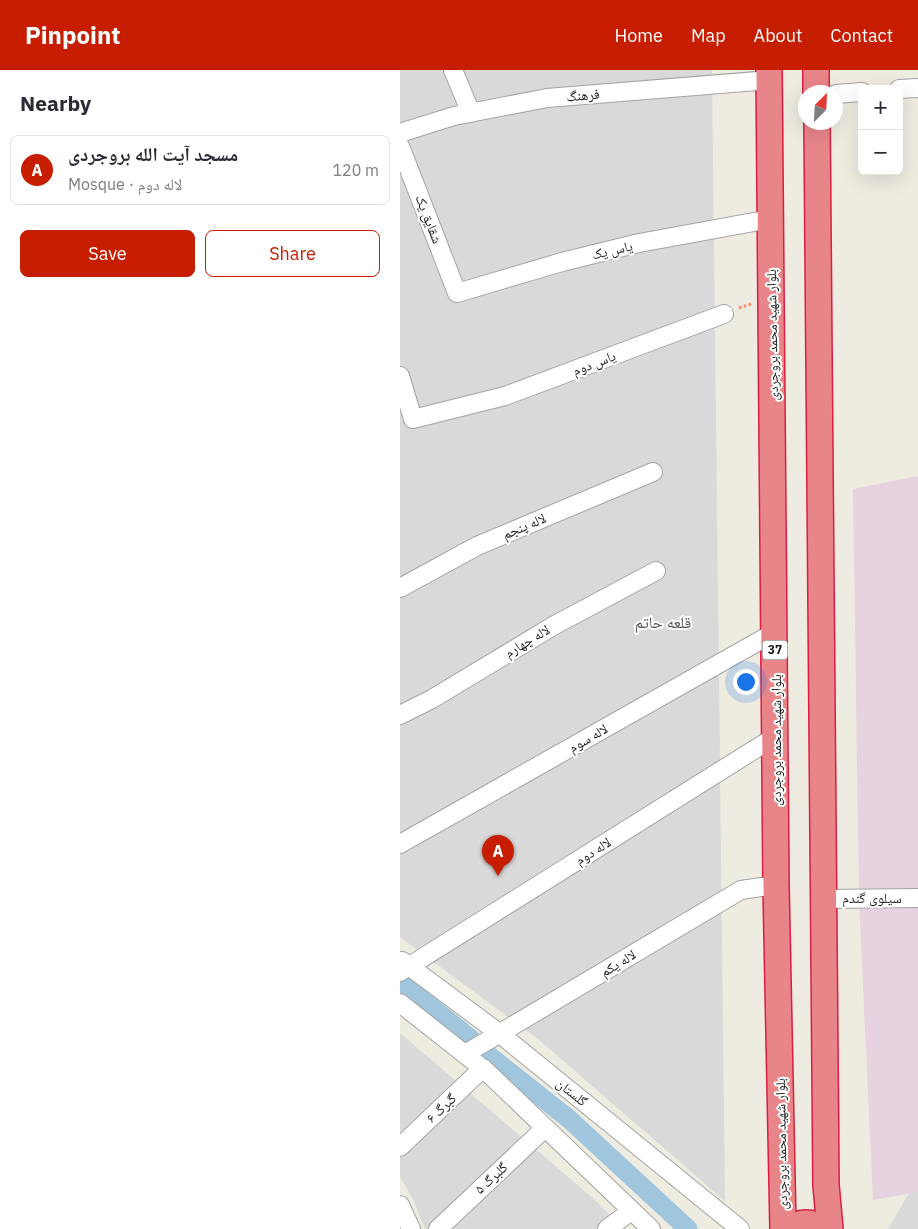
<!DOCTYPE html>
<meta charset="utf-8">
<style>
body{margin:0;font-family:"IBM Plex Sans","Noto Naskh Arabic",sans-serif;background:#f2f2f3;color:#2b2b33}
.controls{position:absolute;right:15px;top:15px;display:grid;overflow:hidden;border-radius:8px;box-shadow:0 5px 20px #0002}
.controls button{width:45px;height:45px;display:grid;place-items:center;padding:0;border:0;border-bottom:1px solid #e1e1e2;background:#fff;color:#2b2b33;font:25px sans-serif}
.compass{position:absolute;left:398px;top:15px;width:45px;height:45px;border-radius:50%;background:#fff;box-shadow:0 5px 20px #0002;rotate:24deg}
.you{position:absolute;left:345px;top:611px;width:18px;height:18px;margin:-12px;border:4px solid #fff;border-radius:50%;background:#1a73e8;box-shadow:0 0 0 8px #1a73e833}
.badge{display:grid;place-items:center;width:32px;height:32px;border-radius:50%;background:#c71d00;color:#fff;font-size:16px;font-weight:700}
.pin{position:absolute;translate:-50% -41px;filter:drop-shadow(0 1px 2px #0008)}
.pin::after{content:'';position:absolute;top:26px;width:18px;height:15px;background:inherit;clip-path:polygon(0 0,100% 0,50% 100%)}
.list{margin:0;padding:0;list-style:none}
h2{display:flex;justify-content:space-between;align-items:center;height:65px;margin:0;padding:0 20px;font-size:21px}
h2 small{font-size:16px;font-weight:400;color:#7c7c81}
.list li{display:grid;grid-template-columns:32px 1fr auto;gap:15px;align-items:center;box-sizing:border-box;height:70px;margin:0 10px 10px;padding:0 10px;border:1px solid #e1e1e2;border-radius:8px}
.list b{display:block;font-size:19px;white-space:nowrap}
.list p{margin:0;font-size:16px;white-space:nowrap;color:#7c7c81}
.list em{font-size:16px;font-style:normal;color:#7c7c81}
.actions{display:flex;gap:10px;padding:15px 20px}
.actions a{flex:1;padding:11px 0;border:1px solid #c71d00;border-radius:8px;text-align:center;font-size:18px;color:#c71d00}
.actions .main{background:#c71d00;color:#fff}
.map{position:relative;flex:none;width:518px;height:1159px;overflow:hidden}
header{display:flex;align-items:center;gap:30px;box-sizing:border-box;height:70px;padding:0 25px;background:#c71d00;color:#fff}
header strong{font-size:24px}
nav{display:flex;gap:28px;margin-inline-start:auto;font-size:18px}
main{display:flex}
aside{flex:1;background:#fff}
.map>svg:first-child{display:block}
.residential{fill:#dad9d9}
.industrial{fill:#e7d2e0}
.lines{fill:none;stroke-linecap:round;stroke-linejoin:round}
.canal{stroke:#9fc6dd;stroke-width:19}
.minor-casing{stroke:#a3a3a3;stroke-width:20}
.highway-casing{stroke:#db1e44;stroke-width:28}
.path{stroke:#fe8862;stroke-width:3;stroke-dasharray:2.5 2.5;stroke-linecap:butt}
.minor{stroke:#fff;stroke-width:18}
.highway{stroke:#e88589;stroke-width:25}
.labels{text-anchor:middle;stroke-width:4;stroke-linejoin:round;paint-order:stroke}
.shield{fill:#fff;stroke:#606060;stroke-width:1}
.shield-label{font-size:12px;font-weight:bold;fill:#1c1c1c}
.street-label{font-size:14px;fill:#1c1c1c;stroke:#fff}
.quarter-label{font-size:16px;fill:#4f4f4f;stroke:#fff}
</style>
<header>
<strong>Pinpoint</strong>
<nav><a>Home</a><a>Map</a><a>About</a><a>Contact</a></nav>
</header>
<main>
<aside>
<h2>Nearby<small></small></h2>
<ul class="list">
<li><span class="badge">A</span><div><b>مسجد آیت الله بروجردی</b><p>Mosque · لاله دوم</p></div><em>120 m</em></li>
</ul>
<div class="actions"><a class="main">Save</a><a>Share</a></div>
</aside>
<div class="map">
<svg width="518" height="1159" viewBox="0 0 518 1159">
<rect width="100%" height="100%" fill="#eeebe1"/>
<path class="residential" d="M0,0H312L325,1131L138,969L0,867Z
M0,963L195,1130L223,1159H25L13,1129L0,1107Z
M518,1122V1159H488L509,1123Z"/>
<path class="industrial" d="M518,406V1122L473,1130L459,829L453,419Z"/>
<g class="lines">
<path class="canal" d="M1,913L70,968
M87,984L169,1049L288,1159"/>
<defs>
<path id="minor" d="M53,0L71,43
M499,19L518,18
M436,24L462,22
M0,63L54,46L147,28L369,10
M0,76L57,223L162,192L239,173L370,149
M0,306L13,349L105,326L324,244
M0,518L77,476L253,402
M0,645L32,629L153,556L256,501
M0,774L375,562
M425,829L518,828
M2,891L99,963L340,1159
M0,902L376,666
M0,933L86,1001L251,1159
M65,984L341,820L376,815
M0,1077L83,998
M0,1135L11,1159
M38,1159L145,1058
M207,1159L231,1141"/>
<path id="highway" d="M369,0L376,815L383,1159
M416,0V22
M417,52L426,1115L430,1159
M390,1159C400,1151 412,1151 422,1159"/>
</defs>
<use href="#minor" class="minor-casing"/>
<use href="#highway" class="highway-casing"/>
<path class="path" d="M339,238L351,234"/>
<use href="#minor" class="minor"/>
<use href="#highway" class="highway"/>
</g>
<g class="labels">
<rect class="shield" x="362.5" y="570.5" width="25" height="19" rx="4"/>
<g class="shield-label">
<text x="375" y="584">37</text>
</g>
<g class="street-label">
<text transform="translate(183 25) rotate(-5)" y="5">فرهنگ</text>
<text transform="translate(29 149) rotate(69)" y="5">شقایق یک</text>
<text transform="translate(212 180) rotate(-13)" y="5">یاس یک</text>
<text transform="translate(372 265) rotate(-91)" y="5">بلوار شهید محمد بروجردی</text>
<text transform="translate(194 293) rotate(-21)" y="5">یاس دوم</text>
<text transform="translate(124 456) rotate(-23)" y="5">لاله پنجم</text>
<text transform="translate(127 571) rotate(-31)" y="5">لاله چهارم</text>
<text transform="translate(188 668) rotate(-30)" y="5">لاله سوم</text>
<text transform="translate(376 670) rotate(-90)" y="5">بلوار شهید محمد بروجردی</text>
<text transform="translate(193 781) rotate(-32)" y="5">لاله دوم</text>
<text x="472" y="833">سیلوی گندم</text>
<text transform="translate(218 893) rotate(-31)" y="5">لاله یکم</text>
<text transform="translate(172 1022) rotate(39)" y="5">گلستان</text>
<text transform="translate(41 1038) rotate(-44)" y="5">گبرگ ۶</text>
<text transform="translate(381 1074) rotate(-91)" y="5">بلوار شهید محمد بروجردی</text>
<text transform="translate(91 1108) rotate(-43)" y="5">گلبرگ ۵</text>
</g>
<g class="quarter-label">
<text x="263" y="558">قلعه حاتم</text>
</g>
</g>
</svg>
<div class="controls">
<button>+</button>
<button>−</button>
</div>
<svg class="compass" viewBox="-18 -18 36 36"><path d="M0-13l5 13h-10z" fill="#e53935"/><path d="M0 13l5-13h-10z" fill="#7c7c81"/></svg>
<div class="you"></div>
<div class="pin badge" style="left:98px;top:806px">A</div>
</div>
</main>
